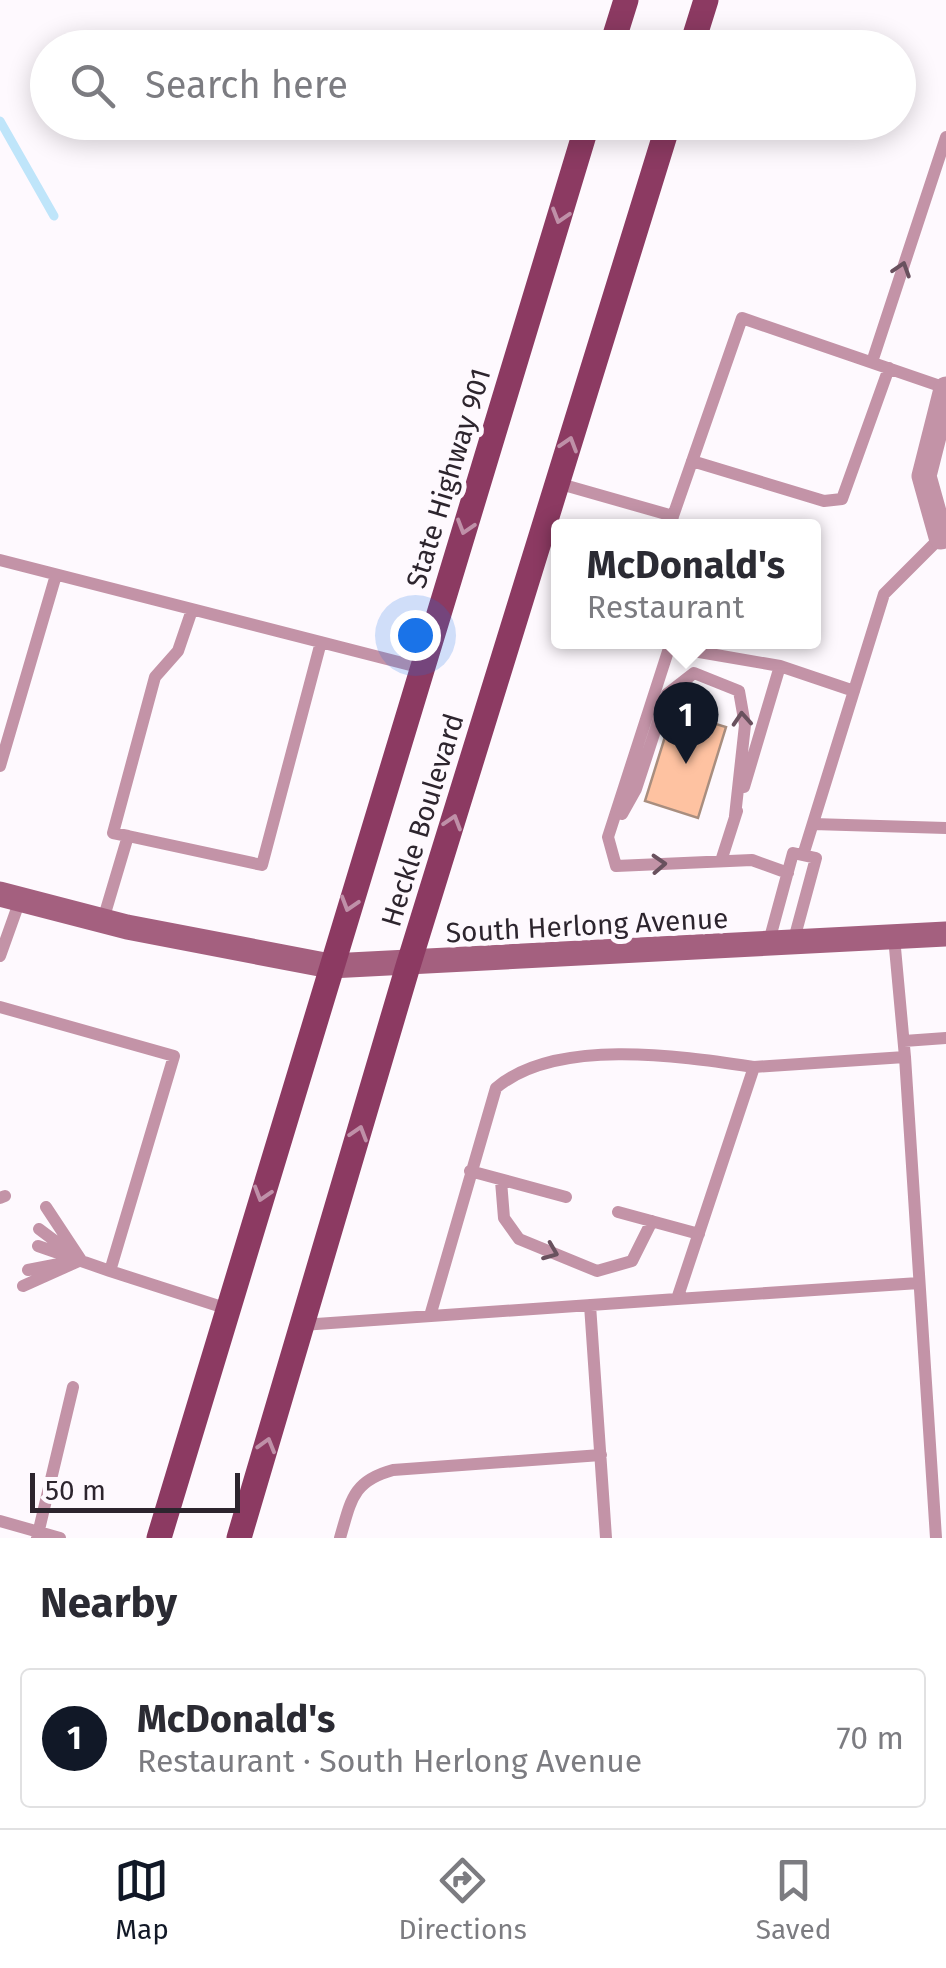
<!DOCTYPE html>
<meta charset="utf-8">
<style>
body{margin:0;font-family:"Fira Sans",sans-serif;background:#f7f7f7;color:#2b2b33}
.scale{position:absolute;left:30px;bottom:25px;width:210px;box-sizing:border-box;padding-left:10px;border:5px solid #2d252e;border-top:0;font-size:28px;line-height:35px;white-space:nowrap;color:#2d252e;-webkit-text-stroke:8px #fef9fe;paint-order:stroke}
.you{position:absolute;left:415px;top:635px;width:35px;height:35px;margin:-25px;border:8px solid #fff;border-radius:50%;background:#1a73e8;box-shadow:0 0 0 15px #1a73e833}
.badge{display:grid;place-items:center;width:65px;height:65px;border-radius:50%;background:#111827;color:#fff;font-size:32px;font-weight:700}
.pin{position:absolute;translate:-50% -82px;filter:drop-shadow(0 2px 5px #0008)}
.pin::after{content:'';position:absolute;top:52px;width:35px;height:30px;background:inherit;clip-path:polygon(0 0,100% 0,50% 100%)}
.popup{position:absolute;left:551px;top:519px;width:270px;height:130px;box-sizing:border-box;display:grid;place-content:center;border-radius:10px;background:#fff;filter:drop-shadow(0 2px 8px #0005);font-size:32px;white-space:nowrap;color:#7c7c81}
.popup b{font-size:38px;color:#2b2b33}
.popup::after{content:'';position:absolute;left:50%;top:100%;margin-left:-20px;border:20px solid transparent;border-top-color:#fff}
.list{margin:0;padding:0;list-style:none}
h2{display:flex;justify-content:space-between;align-items:center;height:130px;margin:0;padding:0 40px;font-size:42px}
h2 small{font-size:32px;font-weight:400;color:#7c7c81}
.list li{display:grid;grid-template-columns:65px 1fr auto;gap:30px;align-items:center;box-sizing:border-box;height:140px;margin:0 20px 20px;padding:0 20px;border:2px solid #e1e1e2;border-radius:10px}
.list b{display:block;font-size:38px;white-space:nowrap}
.list p{margin:0;font-size:32px;white-space:nowrap;color:#7c7c81}
.list em{font-size:32px;font-style:normal;color:#7c7c81}
.icon{flex:none;width:55px;height:55px;fill:none;stroke:currentColor;stroke-width:2;stroke-linecap:round;stroke-linejoin:round}
.map{position:relative;flex:none;width:946px;height:1538px;overflow:hidden}
.search{position:absolute;background:#fff;box-shadow:0 5px 25px #0003;left:30px;right:30px;top:30px;height:110px;display:flex;align-items:center;gap:25px;box-sizing:border-box;padding:0 35px;border-radius:55px;color:#7c7c81;font-size:38px}
.sheet{height:290px;background:#fff}
nav{display:flex;justify-content:space-around;align-items:center;box-sizing:border-box;height:140px;border-top:2px solid #e1e1e2;background:#fff;font-size:28px;color:#7c7c81}
nav a{display:grid;justify-items:center;gap:5px}
nav .on{color:#111827}
.map>svg:first-child{display:block}
.lines{fill:none;stroke-linecap:round;stroke-linejoin:round}
.stream{stroke:#bfe5fa;stroke-width:9}
.building{fill:#fec2a1;stroke:#a98e7f;stroke-width:2.5}
.lane{stroke:#c393a7;stroke-width:12}
.street{stroke:#c393a7;stroke-width:25}
.secondary{stroke:#a4607f;stroke-width:25}
.primary{stroke:#8c3a62;stroke-width:25}
.oneway{stroke:#bf90a8}
.oneway2{stroke:#69515e}
.labels{text-anchor:middle;stroke-width:10;stroke-linejoin:round;paint-order:stroke}
.street-label{font-size:28px;fill:#2d252e;stroke:#fef9fe}
</style>
<div class="map">
<svg width="946" height="1538" viewBox="0 0 946 1538">
<rect width="100%" height="100%" fill="#fef9fe"/>
<g class="lines">
<path class="stream" d="M0,121L54,216"/>
</g>
<path class="building" d="M673,711L726,727L698,818L645,801Z"/>
<g class="lines">
<path class="lane" d="M872,362L946,137
M692,461L824,501L842,499L889,368
M557,483L673,516L671,526
M673,516L742,318L946,388
M0,560L422,668
M671,642L608,837L616,866L752,860L788,873
M670,647L780,666L854,691
M0,766L56,575
M744,787L780,666
M622,814L636,789L667,694L694,673L739,691L745,725L735,816
M813,824L946,828
M128,836L113,833L155,677L178,651L192,610
M804,852L884,594L942,536
M721,861L737,811
M103,920L128,836L262,865L321,642
M768,945L793,853L816,858L793,943
M0,956L20,900
M0,1007L174,1056L110,1271L228,1309
M904,1041L946,1038
M905,1057L936,1538
M470,1171L566,1197
M501,1181L504,1218L519,1239L597,1271L632,1261L652,1221
M0,1198L5,1196
M46,1207L81,1260
M618,1212L699,1234
M39,1229L71,1253
M38,1246L110,1271
M28,1270L59,1264
M23,1286L81,1260
M677,1299L919,1283
M590,1305L606,1538
M430,1316L496,1088C556,1037 680,1056 754,1067
M302,1325L677,1299L754,1067L905,1057L894,937
M0,1521L60,1538
M37,1538L73,1387
M340,1538C351,1501 352,1481 393,1470L601,1455"/>
<path class="street" d="M941,537L924,476L946,389"/>
<path class="secondary" d="M0,894L127,927L330,966L946,934"/>
<path class="primary" d="M611,48L626,0
M691,48L706,0
M159,1538L588,122
M239,1538L408,966L669,122"/>
</g>
<defs><path id="oneway-chevron" d="M-2-3.5L2.5 0L-2 3.5" fill="none" stroke-width="1.6" stroke-linecap="round" stroke-linejoin="round" transform="scale(2.5)"/></defs>
<g class="oneway">
<use href="#oneway-chevron" transform="translate(560 216) rotate(107)"/>
<use href="#oneway-chevron" transform="translate(569 444) rotate(-73)"/>
<use href="#oneway-chevron" transform="translate(465 527) rotate(107)"/>
<use href="#oneway-chevron" transform="translate(453 822) rotate(-73)"/>
<use href="#oneway-chevron" transform="translate(349 904) rotate(107)"/>
<use href="#oneway-chevron" transform="translate(359 1133) rotate(-73)"/>
<use href="#oneway-chevron" transform="translate(262 1194) rotate(107)"/>
<use href="#oneway-chevron" transform="translate(267 1445) rotate(-74)"/>
</g>
<g class="oneway2">
<use href="#oneway-chevron" transform="translate(902 269) rotate(-72)"/>
<use href="#oneway-chevron" transform="translate(742 719) rotate(-94)"/>
<use href="#oneway-chevron" transform="translate(659 864) rotate(-3)"/>
<use href="#oneway-chevron" transform="translate(551 1252) rotate(22)"/>
</g>
<g class="labels">
<g class="street-label">
<text transform="translate(448 478) rotate(-73)" y="10">State Highway 901</text>
<text transform="translate(422 820) rotate(-73)" y="10">Heckle Boulevard</text>
<text transform="translate(587 925) rotate(-3)" y="10">South Herlong Avenue</text>
</g>
</g>
</svg>
<div class="scale">50 m</div>
<div class="you"></div>
<div class="pin badge" style="left:686px;top:764px">1</div>
<div class="popup"><b>McDonald's</b>Restaurant</div>
<div class="search"><svg class="icon" aria-label="search" viewBox="0 0 24 24"><circle cx="10" cy="10" r="6"/><path d="M15 15l6 6"/></svg>Search here</div>
</div>
<section class="sheet">
<h2>Nearby<small></small></h2>
<ul class="list">
<li><span class="badge">1</span><div><b>McDonald's</b><p>Restaurant · South Herlong Avenue</p></div><em>70 m</em></li>
</ul>
</section>
<nav>
<a class="on"><svg class="icon" aria-label="map" viewBox="0 0 24 24"><path d="M3 6l6-2 6 2 6-2v14l-6 2-6-2-6 2zM9 4v14M15 6v14"/></svg>Map</a>
<a><svg class="icon" aria-label="directions" viewBox="0 0 24 24"><path d="M12 3l9 9-9 9-9-9zM9 14v-3h6M13 9l2 2-2 2"/></svg>Directions</a>
<a><svg class="icon" aria-label="saved" viewBox="0 0 24 24"><path d="M7 4h10v16l-5-4-5 4z"/></svg>Saved</a>
</nav>
